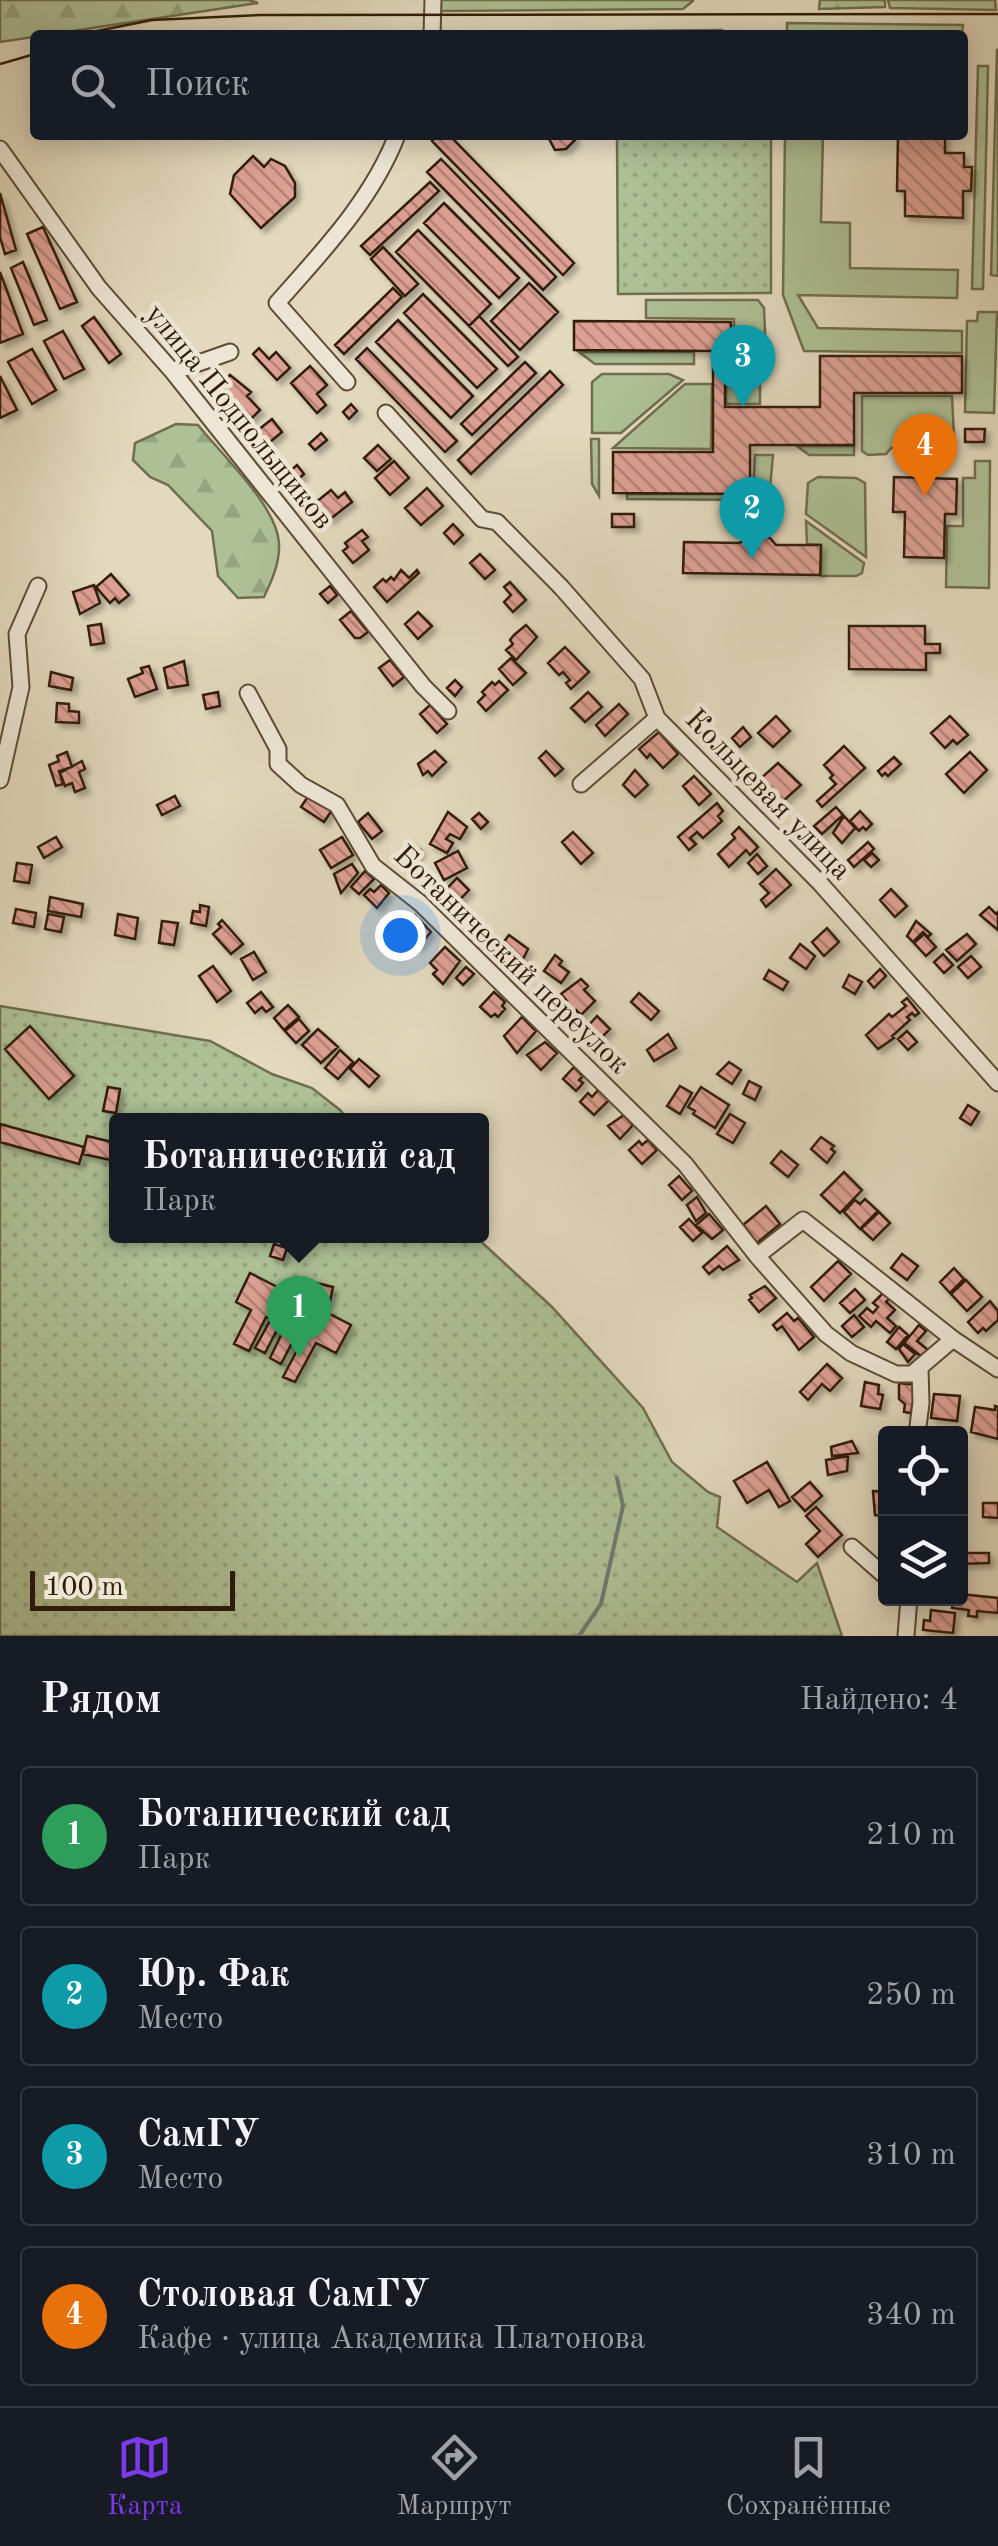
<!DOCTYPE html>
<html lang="ru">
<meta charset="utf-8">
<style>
body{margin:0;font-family:"Old Standard TT",serif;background:#242831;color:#f1f3f6}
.controls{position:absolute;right:30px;bottom:30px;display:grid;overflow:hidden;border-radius:10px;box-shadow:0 5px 25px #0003}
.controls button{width:90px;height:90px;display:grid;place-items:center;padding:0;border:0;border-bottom:2px solid #363941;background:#171b24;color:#f1f3f6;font:50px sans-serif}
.scale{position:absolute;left:30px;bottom:25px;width:205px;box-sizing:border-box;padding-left:10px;border:5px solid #301c08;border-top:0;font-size:28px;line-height:35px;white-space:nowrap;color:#301c08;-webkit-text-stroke:8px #ede6d5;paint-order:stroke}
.you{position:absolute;left:400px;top:935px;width:35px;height:35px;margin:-25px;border:8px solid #fff;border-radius:50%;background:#1a73e8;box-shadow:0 0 0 15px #1a73e833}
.badge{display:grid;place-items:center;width:65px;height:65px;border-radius:50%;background:#7c3aed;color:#fff;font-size:32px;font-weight:700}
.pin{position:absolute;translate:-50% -82px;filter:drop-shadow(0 2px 5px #0008)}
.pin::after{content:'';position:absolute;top:52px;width:35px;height:30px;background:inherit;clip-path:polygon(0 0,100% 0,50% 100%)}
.popup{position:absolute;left:109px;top:1113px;width:380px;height:130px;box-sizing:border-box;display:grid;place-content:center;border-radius:10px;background:#171b24;filter:drop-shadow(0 2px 8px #0005);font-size:32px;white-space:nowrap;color:#9ea1a6}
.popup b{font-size:38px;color:#f1f3f6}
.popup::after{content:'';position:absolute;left:50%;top:100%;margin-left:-20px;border:20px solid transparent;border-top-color:#171b24}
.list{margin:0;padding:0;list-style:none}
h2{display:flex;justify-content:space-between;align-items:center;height:130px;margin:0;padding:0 40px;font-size:42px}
h2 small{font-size:32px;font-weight:400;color:#9ea1a6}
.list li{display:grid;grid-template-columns:65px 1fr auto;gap:30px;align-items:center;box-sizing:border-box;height:140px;margin:0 20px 20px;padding:0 20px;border:2px solid #363941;border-radius:10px}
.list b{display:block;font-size:38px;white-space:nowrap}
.list p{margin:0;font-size:32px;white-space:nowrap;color:#9ea1a6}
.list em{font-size:32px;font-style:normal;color:#9ea1a6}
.icon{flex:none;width:55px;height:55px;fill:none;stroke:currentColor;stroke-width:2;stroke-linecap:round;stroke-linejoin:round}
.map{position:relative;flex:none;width:998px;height:1636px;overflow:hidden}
.search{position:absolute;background:#171b24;box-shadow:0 5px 25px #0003;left:30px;right:30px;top:30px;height:110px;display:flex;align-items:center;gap:25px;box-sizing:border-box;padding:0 35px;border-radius:10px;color:#9ea1a6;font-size:38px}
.sheet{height:770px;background:#171b24}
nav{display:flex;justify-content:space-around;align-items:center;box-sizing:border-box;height:140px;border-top:2px solid #363941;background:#171b24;font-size:28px;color:#9ea1a6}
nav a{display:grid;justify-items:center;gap:5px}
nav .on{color:#7c3aed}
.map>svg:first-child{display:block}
.grass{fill:#aec096;stroke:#6f6e4f;stroke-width:2.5}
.forest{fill:url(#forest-firs);stroke:#6f6e4f;stroke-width:2.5}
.park{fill:url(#park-dots);stroke:#6f6e4f;stroke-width:2.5}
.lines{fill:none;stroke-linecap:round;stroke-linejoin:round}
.stream{stroke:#6d7b6f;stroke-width:4}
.building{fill:url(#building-back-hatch);stroke:#301c08;stroke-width:2.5;filter:url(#shadow)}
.minor-casing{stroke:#5d4b36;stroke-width:19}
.minor{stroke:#ede6d5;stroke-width:15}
.tram{stroke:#301c08;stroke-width:2.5}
.labels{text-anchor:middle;stroke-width:9;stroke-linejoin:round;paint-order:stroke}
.street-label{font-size:30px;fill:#301c08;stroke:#ede6d5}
</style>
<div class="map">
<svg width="998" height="1636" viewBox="0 0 998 1636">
<defs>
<pattern id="forest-firs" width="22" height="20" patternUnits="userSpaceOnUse" patternTransform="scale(2.5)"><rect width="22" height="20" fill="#aec096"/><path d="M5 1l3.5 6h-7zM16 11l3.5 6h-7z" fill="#96a480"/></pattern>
<pattern id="park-dots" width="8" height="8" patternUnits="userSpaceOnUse" patternTransform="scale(2.5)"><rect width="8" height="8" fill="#aec096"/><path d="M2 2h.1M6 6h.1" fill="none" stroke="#96a480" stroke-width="1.8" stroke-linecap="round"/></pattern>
<pattern id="building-back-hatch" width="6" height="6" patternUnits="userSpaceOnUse" patternTransform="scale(2.5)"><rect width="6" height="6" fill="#dda094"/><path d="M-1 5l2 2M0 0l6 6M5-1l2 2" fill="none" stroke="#b48277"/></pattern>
<filter id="shadow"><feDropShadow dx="4.5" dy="4.5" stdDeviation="2.5" flood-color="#0004"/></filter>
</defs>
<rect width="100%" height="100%" fill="#e3d9be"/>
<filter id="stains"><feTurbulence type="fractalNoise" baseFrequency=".002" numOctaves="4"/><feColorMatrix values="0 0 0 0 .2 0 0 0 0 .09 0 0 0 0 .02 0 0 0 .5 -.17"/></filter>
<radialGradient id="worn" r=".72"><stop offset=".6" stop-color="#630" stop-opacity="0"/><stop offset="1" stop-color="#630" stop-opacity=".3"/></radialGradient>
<path class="grass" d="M438,0H693V1L683,9L439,11Z
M888,0H995L996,10L890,8Z
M787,23L963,25L962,35H787Z
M997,50H998V276L991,275Z
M978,66H988L983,289H972Z
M785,135H823L821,222L850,223V268L958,270L957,298L798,295L818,328L962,331V353L804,351L783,295Z
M646,300H758L764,308L766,353H734V319L646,318Z
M978,312H997L994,413L965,412L967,321H977Z
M579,352H694V364H595Z
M726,364H760V404H726Z
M602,374H669L683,380L621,433H592V382Z
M685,384H712L711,449L613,448Z
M862,396H952L954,436L948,448H891L886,454L868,455L862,451Z
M591,439H599V496L592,484Z
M797,446H854V455H809Z
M755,455H773L770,488L752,500L627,499V494H753Z
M975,461H990L989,588L946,587L947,526H963V478H975Z
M818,477L856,478L865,483L866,557L806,514L808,483Z
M806,521L864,563L862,573L856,576H821V545L807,544Z"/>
<path class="forest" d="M0,0H249L258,3L0,42Z
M820,0H885V7L819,9Z
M176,424L198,425C221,454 277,506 279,543C280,563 272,580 264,597L238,598L218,576L212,531L168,485L150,477L133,460L135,443Z"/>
<path class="park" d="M722,30V35H616V31Z
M617,135H771V293L618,294Z
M0,1006L210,1041L272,1074L312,1088L340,1110L348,1120H116V1236H475L552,1307L643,1408L672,1462L708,1492L720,1497L717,1527L797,1582L817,1563L842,1636H0Z"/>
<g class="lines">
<path class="stream" d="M579,1636L601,1604L623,1506L617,1478"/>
</g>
<path class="building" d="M438,135H449L574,263L563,275L432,141Z
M547,135H573L575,140L566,149L555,150Z
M898,135H945V153H964V167H972L971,191H963V218L905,216V191H897Z
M253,156L264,167L271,159L285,166L295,183V197L261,228L230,194L234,175Z
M441,159L556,277L543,290L427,172Z
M430,182L439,191L370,255L361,246Z
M0,193L16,250L5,254L0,237Z
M444,203L519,278L499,298L424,223Z
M43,227L77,302L60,309L27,234Z
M418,230L491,304L469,326L396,252Z
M383,247L418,284L405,296L371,259Z
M23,262L47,320L34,325L11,268Z
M0,272L23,334L0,343Z
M529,283L558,312L520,350L491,321Z
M393,288L402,297L344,354L335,345Z
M423,294L497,369L477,388L404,313Z
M479,316L518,357L508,366L469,326Z
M94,317L121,354L109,363L82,326Z
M398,320L473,396L451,418L376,342Z
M574,321L731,322V349H725V407H820V356H962V393H854V445H750V494L613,493V452H713V351L574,350Z
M63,331L84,369L64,379L44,341Z
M259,348L269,359L276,352L290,368L277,380L253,354Z
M367,348L457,441L445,452L356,359Z
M32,349L56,390L32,404L8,362Z
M525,362L536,373L472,435L461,424Z
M310,366L327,385L317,394L326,405L317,413L291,383Z
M550,371L563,385L471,474L458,460Z
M230,375L251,392L247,396L260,410L245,425L221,396L226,391L220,385Z
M0,376L17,410L0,418Z
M351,404L357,411L349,419L343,412Z
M272,419L282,432L264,447L253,434Z
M965,429H985L984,442H965Z
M321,433L327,440L315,450L309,444Z
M378,445L391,459L377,471L364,458Z
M394,461L409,478L390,495L375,478Z
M297,465L304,474L296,481L289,472Z
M894,477L957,479L956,514H945L944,558L904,557L905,512H893Z
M427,488L443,506L421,525L405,508Z
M331,490L338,498L345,492L352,502L329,520L315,503Z
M612,514H634V527H612Z
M453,524L463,535L454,544L444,533Z
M362,530L368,537L362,541L369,550L353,563L343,551L348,547L345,543Z
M759,534L770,538L776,545H821L820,575L683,573L684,542L739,543Z
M480,554L495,570L485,579L470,563Z
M401,570L409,578L417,570L419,573L387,602L374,587L383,579L386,582L391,577L394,580Z
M111,574L129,595L119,603L115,598L110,603L96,587Z
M510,582L526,600L513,612L504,602L511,595L504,587Z
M94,585L100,603L80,614L73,592Z
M330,586L337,595L328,603L320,594Z
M351,611L368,632L360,638H355L340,620Z
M418,612L432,626L418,639L405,624Z
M101,624L104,643L91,645L88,626Z
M526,625L537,637L516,660L506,650L513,644L510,640L514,635Z
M849,626H925V644H940V653H926V670L849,669Z
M565,647L589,672L571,689L566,683L570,680L563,672L559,675L548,663Z
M511,658L526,673L513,685L499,669Z
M390,660L404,677L393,686L379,668Z
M184,661L188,685L168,688L164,668Z
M149,666L157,689L135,697L128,679L143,673L141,668Z
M51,672L73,678L71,690L49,686Z
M455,680L462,687L455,696L447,688Z
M499,681L508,690L486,711L478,702L485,695L482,692L492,682L495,685Z
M218,692L220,706L206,709L203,695Z
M588,692L602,707L585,722L571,708Z
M57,703L69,704V711L79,712V723L56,722Z
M619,704L628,714L605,736L596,725Z
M430,705L447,724L437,733L420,714Z
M776,716L790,731L773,747L758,733Z
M950,716L968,735L957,744L953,740L945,748L931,733Z
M743,727L751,737L740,747L732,738Z
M659,732L678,754L663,768L650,754L647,758L639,749Z
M844,746L865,768L822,807L817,801L836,784L830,778L833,775L824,765Z
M435,751L446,762L432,776L428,771L423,775L418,764Z
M546,751L563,769L555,776L539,758Z
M67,752L72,767L59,771L63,784L56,786L49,765L59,761L57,756Z
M970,752L987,770L964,793L946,774Z
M894,757L901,764L888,776L885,773L882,776L878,771Z
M82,761L85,769L79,772L85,788L75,792L72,783L65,786L60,773Z
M778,763L801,785L781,803L759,780Z
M635,770L648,785L635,797L623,785Z
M694,776L711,794L699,805L683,786Z
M309,795L332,810L324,822L301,807Z
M175,796L180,806L162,815L157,805Z
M717,803L723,811L718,816L722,821L703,838L697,832L690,838L696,844L689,850L678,837Z
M836,807L843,815L822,834L814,826Z
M860,811L872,824L866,830L863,827L859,831L850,821Z
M448,812L467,827L460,839L450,834L446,839L453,843L447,853L430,844Z
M368,813L382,831L372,839L358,822Z
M479,813L488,822L481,829L472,819Z
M844,816L855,828L842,843L833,833Z
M739,827L758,847L750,855L746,850L729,867L718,854L735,838L732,834Z
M573,832L593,853L581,864L562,842Z
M56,837L62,847L44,858L38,847Z
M342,837L353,855L331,868L320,850Z
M409,842L421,850L409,869L397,861Z
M868,842L874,849L854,867L848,860Z
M458,851L467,868L444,880L435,863Z
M872,853L879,860L871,867L864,860Z
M757,854L767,866L758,874L748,863Z
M17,863L32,865L29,883L14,881Z
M352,864L358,873L341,893L334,874Z
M776,869L791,885L766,907L761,900L769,893L760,884Z
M365,871L374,879L359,894L351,887Z
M457,878L469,890L447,913L435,901Z
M381,885L389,893L377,908L364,895L370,889L374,892Z
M891,889L907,906L895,917L880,900Z
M50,897L83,904L81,917L48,911Z
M200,905L209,907L206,926L191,923L193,911L200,912Z
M989,907L996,914L998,912V930L980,915Z
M16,909L36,913L34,927L13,923Z
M48,914L64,917L61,932L45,929Z
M118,914L138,918L135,939L115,935Z
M415,915L431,932L418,947L410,940L419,930L409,922Z
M399,916L411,927L407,932L404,928L400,932L392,924Z
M222,920L243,944L231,954L213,934L221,927L218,924Z
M162,921L178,923L174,945L159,943Z
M916,921L931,934L928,937L923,932L913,942L907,936Z
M827,928L839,942L824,956L812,942Z
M924,934L936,947L926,956L914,943Z
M967,934L976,944L957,961L946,950Z
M509,935L528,949L518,969L505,959L510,954L500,947Z
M800,944L815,956L806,969L790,958Z
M445,947L460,961L443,984L433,974L437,970L430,963Z
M254,952L266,972L253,980L241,959Z
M943,954L953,965L944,973L934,962Z
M555,955L562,961L559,965L569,972L561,983L544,971Z
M971,956L981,967L968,978L958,967Z
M213,966L231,991L217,1002L199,976Z
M466,967L474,974L463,985L456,978Z
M880,969L886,976L874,988L868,981Z
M769,970L788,982L783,990L764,979Z
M849,975L862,982L855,994L843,987Z
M581,979L588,986L584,990L595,1001L581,1015L576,1010L571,1014L563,1005L567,1001L561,994Z
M261,992L273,1007L266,1012L262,1007L255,1013L247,1003Z
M494,992L505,1002L502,1006L505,1009L498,1017L495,1014L491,1017L480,1007Z
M639,993L659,1011L651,1020L631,1002Z
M907,998L919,1013L915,1016L912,1013L907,1017L910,1020L892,1036L894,1038L878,1049L866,1035L889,1014L892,1017L906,1006L902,1002Z
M288,1005L299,1017L284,1030L274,1018Z
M597,1016L610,1029L601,1038L588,1026Z
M522,1017L536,1031L517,1053L504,1036Z
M299,1019L309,1031L296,1043L285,1031Z
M30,1026L74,1076L49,1099L5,1049Z
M318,1029L338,1047L321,1063L302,1045Z
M907,1031L917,1042L908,1050L898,1039Z
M668,1034L676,1048L654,1061L647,1050Z
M545,1042L557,1053L541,1070L527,1055Z
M340,1050L353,1062L338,1079L325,1068Z
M359,1059L379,1076L369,1087L350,1069Z
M729,1062L741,1070L732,1084L717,1074Z
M574,1067L583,1076L579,1080L583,1083L576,1091L563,1079Z
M749,1081L761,1087L755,1100L743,1094Z
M680,1086L692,1093L680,1114L667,1106Z
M108,1087L120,1089L116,1113L103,1111Z
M701,1087L729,1105L715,1128L693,1114L695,1111L688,1107Z
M598,1090L609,1100L594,1115L580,1102L588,1093L592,1097Z
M968,1105L979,1112L971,1125L960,1118Z
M730,1114L745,1123L733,1143L717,1134Z
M624,1115L633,1125L620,1139L608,1126Z
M0,1124L84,1147L79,1164L0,1142Z
M87,1136L116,1143L115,1161L83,1154Z
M821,1137L834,1146L831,1149L835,1152L827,1163L811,1149Z
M648,1140L657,1150L642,1164L629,1150L639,1141L642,1145Z
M781,1151L798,1165L788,1177L771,1163Z
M844,1172L862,1190L840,1213L821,1195Z
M679,1176L692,1191L682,1200L669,1185Z
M697,1197L706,1213L696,1221L687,1205Z
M865,1199L878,1211L860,1229L844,1212L855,1200L860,1204Z
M766,1206L780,1224L757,1243L743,1225Z
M879,1212L890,1223L873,1240L861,1229Z
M709,1214L723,1230L712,1239L696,1225Z
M689,1219L702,1233L693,1241L680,1227Z
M274,1244L287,1248L283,1260L270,1256Z
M727,1246L739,1260L723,1270L719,1266L709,1274L703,1267Z
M902,1254L918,1266L907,1280L891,1268Z
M838,1261L851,1274L824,1301L811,1287Z
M954,1268L964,1279L950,1293L940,1282Z
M250,1273L351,1325L336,1353L316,1343L295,1382L283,1377L304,1337L297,1333L281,1364L270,1358L285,1327L280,1324L265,1353L255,1348L271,1319L266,1317L249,1351L234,1344L251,1310L236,1302Z
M966,1280L982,1297L967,1311L951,1294Z
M308,1281L333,1287L330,1301L305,1296Z
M765,1286L776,1298L759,1312L749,1300L752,1298L750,1295Z
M855,1289L865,1300L850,1313L840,1303Z
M885,1291L891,1297L886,1302L895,1310L887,1318L896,1326L890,1333L876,1321L871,1327L859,1316L867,1308L873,1313L878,1307L873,1303Z
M990,1301L998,1311V1320L986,1331L983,1328L978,1333L968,1322Z
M787,1313L794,1321L798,1318L814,1337L799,1350L782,1326L777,1330L773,1325Z
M854,1315L864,1327L852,1337L842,1326Z
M919,1325L926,1331L917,1341L928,1350L922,1357L904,1343Z
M899,1327L908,1335L896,1349L887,1342Z
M903,1344L915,1354L908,1362L899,1349Z
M827,1364L842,1378L830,1391L822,1384L808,1400L800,1392Z
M865,1382L879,1385L878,1394L883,1395L880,1409L861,1406Z
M899,1383L916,1385L911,1413L904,1412L905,1404L899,1399Z
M934,1394L960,1396L957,1421L931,1418Z
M995,1406L998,1407V1439L971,1432L975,1407L995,1410Z
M852,1441L858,1453L832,1456L831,1447Z
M848,1456L847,1471L828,1475L826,1460Z
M767,1462L790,1501L779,1507L769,1490L747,1503L734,1481Z
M810,1482L822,1496L805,1511L792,1497Z
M873,1491L886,1492V1516L875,1515Z
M983,1503H998V1518L983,1517Z
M816,1507L842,1535L818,1557L806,1544L820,1531L806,1516Z
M960,1553H989V1563L960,1564Z
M960,1594L998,1598V1613L977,1611V1617L968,1616L969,1610L952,1608L953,1598H960Z
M931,1610L955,1613L953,1633L923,1630L924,1620L930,1621Z"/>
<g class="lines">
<defs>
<path id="minor" d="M432,35L433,0
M0,149L99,288L173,372L423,686L448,711
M173,372L230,352
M347,382L277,303C322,252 372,200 397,135
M386,413L482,519L497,522L561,587L642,679L657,718L819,882L998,1083
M248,693L278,749V764L301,785L337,805L373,866L420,903L685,1164L757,1256L826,1334L851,1353L896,1374H912L953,1339
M0,780L21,687L17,634L38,586
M581,784L657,718
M757,1256L803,1220L953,1339L998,1369
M917,1434L921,1403L920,1369
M852,1547L886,1577
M906,1636L909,1598"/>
</defs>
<use href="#minor" class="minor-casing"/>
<use href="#minor" class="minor"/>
<path class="tram" d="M77,35L152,20L261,15L998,14
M0,64L35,54"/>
</g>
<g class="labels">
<g class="street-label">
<text transform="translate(240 416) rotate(51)" y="10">улица Подпольщиков</text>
<text transform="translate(769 794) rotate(46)" y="10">Кольцевая улица</text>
<text transform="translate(512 959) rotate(44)" y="10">Ботанический переулок</text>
</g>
</g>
<rect width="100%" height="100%" filter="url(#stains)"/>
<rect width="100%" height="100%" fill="url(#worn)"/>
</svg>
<div class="controls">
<button><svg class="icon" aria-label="locate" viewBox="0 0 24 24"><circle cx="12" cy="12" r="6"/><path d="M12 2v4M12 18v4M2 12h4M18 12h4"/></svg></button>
<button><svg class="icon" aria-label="layers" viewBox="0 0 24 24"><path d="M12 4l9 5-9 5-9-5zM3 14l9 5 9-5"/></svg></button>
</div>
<div class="scale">100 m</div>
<div class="you"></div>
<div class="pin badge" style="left:299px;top:1358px;background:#2e9e5b">1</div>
<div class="popup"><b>Ботанический сад</b>Парк</div>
<div class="pin badge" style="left:752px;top:559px;background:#0f9aa8">2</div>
<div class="pin badge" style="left:743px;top:407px;background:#0f9aa8">3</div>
<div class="pin badge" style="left:925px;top:496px;background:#e8710a">4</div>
<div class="search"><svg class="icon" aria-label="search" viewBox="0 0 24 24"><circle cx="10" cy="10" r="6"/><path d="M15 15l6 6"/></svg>Поиск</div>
</div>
<section class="sheet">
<h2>Рядом<small>Найдено: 4</small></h2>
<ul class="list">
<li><span class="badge" style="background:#2e9e5b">1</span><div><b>Ботанический сад</b><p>Парк</p></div><em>210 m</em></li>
<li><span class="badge" style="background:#0f9aa8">2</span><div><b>Юр. Фак</b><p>Место</p></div><em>250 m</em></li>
<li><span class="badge" style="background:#0f9aa8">3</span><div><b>СамГУ</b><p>Место</p></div><em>310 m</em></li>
<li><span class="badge" style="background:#e8710a">4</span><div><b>Столовая СамГУ</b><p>Кафе · улица Академика Платонова</p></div><em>340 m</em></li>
</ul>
</section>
<nav>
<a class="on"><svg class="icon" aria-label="map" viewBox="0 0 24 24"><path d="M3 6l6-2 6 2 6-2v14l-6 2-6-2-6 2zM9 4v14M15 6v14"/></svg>Карта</a>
<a><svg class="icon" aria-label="directions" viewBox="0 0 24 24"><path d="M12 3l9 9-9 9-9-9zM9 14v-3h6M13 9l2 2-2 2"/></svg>Маршрут</a>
<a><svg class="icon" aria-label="saved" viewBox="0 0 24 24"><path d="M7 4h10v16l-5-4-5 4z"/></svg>Сохранённые</a>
</nav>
